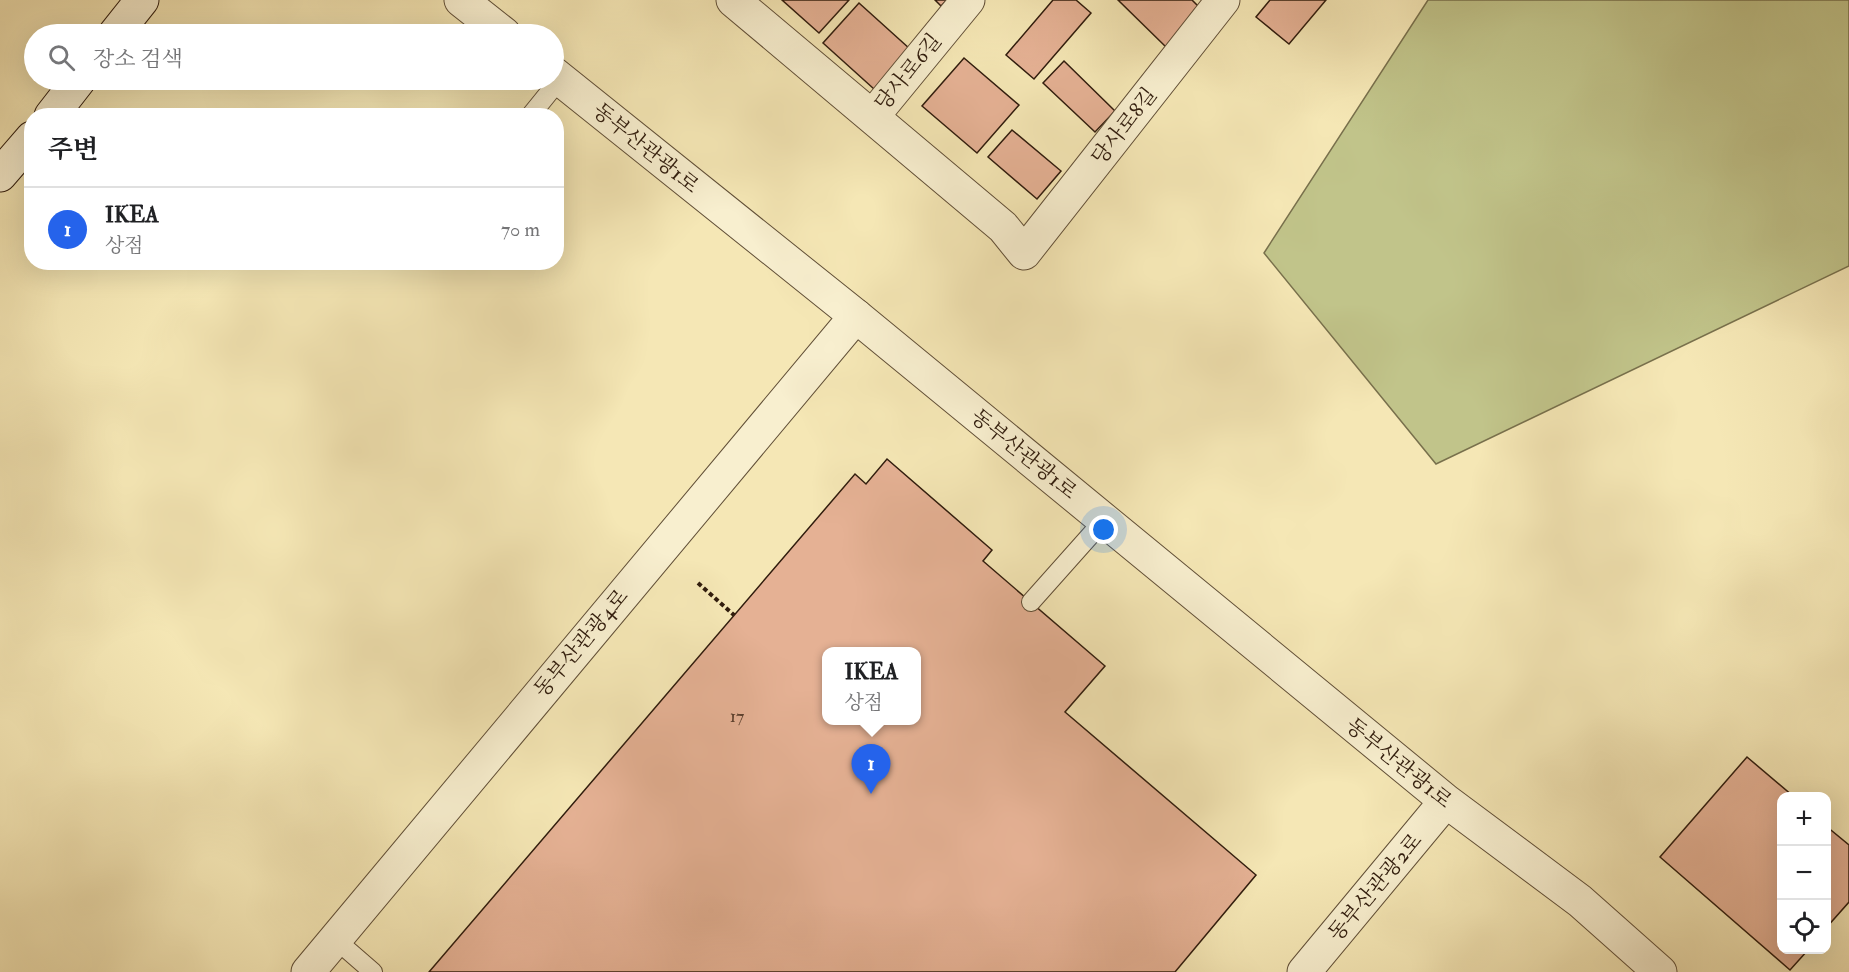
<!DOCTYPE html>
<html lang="ko">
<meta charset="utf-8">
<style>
body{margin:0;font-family:"IM FELL Double Pica","Noto Serif KR",serif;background:#f6f6f6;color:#202124}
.controls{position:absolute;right:18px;bottom:18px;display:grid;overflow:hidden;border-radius:12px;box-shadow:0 6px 24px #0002}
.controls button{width:54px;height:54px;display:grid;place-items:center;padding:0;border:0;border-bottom:2px solid #e0e0e0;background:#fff;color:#202124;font:30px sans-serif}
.you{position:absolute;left:1104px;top:530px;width:21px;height:21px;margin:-15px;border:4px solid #fff;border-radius:50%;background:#1a73e8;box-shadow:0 0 0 9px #1a73e833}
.badge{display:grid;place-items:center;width:39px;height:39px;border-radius:50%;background:#2563eb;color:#fff;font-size:20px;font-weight:700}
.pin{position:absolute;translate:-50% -50px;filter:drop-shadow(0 2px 3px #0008)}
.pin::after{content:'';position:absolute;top:32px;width:21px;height:18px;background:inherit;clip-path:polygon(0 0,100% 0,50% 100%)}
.popup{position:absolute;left:822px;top:647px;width:99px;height:78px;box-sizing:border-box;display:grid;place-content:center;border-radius:12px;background:#fff;filter:drop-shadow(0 2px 4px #0005);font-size:20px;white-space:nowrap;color:#757577}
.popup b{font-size:22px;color:#202124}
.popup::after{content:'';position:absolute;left:50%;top:100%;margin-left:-12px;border:12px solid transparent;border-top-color:#fff}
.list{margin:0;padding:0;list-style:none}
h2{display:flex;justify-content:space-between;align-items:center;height:78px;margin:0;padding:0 24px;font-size:26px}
h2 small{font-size:20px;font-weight:400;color:#757577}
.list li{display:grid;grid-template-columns:39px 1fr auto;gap:18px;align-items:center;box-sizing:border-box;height:84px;padding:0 24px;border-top:2px solid #e0e0e0}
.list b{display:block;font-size:22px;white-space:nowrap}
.list p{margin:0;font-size:20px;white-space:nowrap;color:#757577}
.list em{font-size:20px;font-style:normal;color:#757577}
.icon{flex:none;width:33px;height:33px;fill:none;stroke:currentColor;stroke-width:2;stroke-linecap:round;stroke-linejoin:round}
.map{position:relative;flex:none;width:1849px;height:972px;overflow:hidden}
.search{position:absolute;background:#fff;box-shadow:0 6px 24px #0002;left:24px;top:24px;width:540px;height:66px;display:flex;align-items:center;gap:15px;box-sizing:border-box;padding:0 21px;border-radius:33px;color:#757577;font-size:22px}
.panel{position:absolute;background:#fff;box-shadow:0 6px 24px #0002;left:24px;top:108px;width:540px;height:162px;border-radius:24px}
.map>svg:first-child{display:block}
.green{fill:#c1c48a;stroke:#78704c;stroke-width:1.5}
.building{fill:#e5b194;stroke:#301c0d;stroke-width:1.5;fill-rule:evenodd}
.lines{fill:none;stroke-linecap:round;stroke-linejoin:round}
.service-casing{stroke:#614f37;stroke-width:20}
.minor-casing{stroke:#614f37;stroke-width:35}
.tertiary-casing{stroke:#614f37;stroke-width:35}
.secondary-casing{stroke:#301c0d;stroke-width:35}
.path{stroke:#301c0d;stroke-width:4;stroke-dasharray:4.5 3;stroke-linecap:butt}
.service{stroke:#f8efcf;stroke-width:18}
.minor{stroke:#f8efcf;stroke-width:33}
.tertiary{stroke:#f8efcf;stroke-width:33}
.secondary{stroke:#f8efcf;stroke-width:33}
.labels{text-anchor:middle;stroke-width:4.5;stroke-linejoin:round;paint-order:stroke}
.number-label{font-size:18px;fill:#5d412f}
.street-label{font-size:21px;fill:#301c0d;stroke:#f8efcf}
</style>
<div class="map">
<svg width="1849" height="972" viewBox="0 0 1849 972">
<rect width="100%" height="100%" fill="#f5e7b5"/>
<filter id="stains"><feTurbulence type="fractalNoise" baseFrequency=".00333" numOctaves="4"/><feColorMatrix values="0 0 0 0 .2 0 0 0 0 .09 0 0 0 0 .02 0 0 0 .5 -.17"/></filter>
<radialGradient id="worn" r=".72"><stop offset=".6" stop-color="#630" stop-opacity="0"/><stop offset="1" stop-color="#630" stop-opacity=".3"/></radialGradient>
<path class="green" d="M1428,0H1849V266L1436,464L1264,253Z"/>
<path class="building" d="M782,0H849L819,33Z
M935,0H947L941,6Z
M1053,0H1076L1091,13L1034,79L1006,55Z
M1118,0H1192L1203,11L1167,48Z
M1270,0H1326L1289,44L1256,17Z
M859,3L910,49L874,89L823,43Z
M964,58L1019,105L977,153L922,106Z
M1064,61L1115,111L1095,132L1043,83Z
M1012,130L1061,171L1037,199L988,157Z
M887,459L992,550L983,561L1105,666L1065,712L1256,875L1175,972H429L855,474L866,484ZM826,652H916V720H826Z
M1747,757L1793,796H1782V950H1808L1790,970L1660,857Z
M1826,826L1849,845V902L1826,928Z"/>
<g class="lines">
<defs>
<path id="service" d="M530,116L560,79
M1031,602L1104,520
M335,939L373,972"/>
<path id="minor" d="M733,0L1003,227L1024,253L1223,0
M872,117L968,0
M308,972L856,316"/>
<path id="tertiary" d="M461,0L504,34
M554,74L856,316L1446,801L1580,901L1660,972
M1304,972L1446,801"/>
<path id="secondary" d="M115,34L142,0
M51,116L79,80
M0,175L32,138"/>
</defs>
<use href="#service" class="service-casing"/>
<use href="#minor" class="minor-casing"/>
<use href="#tertiary" class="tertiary-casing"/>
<use href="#secondary" class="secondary-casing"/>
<path class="path" d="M698,583L734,615"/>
<use href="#service" class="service"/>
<use href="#minor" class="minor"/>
<use href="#tertiary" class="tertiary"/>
<use href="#secondary" class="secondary"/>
</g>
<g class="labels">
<g class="number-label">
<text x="737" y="722">17</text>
</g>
<g class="street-label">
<text transform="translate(908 72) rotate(-51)" y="7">당사로6길</text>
<text transform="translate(1124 126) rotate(-52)" y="7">당사로8길</text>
<text transform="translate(646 148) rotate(39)" y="7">동부산관광1로</text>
<text transform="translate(1024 454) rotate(39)" y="7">동부산관광1로</text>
<text transform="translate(581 643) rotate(-50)" y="7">동부산관광4로</text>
<text transform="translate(1399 763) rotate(39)" y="7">동부산관광1로</text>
<text transform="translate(1375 887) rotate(-50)" y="7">동부산관광2로</text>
</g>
</g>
<rect width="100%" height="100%" filter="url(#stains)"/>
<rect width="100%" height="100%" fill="url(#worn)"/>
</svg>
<div class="controls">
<button>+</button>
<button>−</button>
<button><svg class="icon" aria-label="locate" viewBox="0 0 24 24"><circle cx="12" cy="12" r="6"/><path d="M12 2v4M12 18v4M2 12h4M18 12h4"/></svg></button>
</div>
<div class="you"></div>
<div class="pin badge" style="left:871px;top:794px">1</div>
<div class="popup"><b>IKEA</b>상점</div>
<div class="search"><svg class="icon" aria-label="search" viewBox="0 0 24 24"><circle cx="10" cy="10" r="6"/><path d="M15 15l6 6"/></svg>장소 검색</div>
<section class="panel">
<h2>주변<small></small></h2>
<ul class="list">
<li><span class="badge">1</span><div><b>IKEA</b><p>상점</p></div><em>70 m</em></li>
</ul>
</section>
</div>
